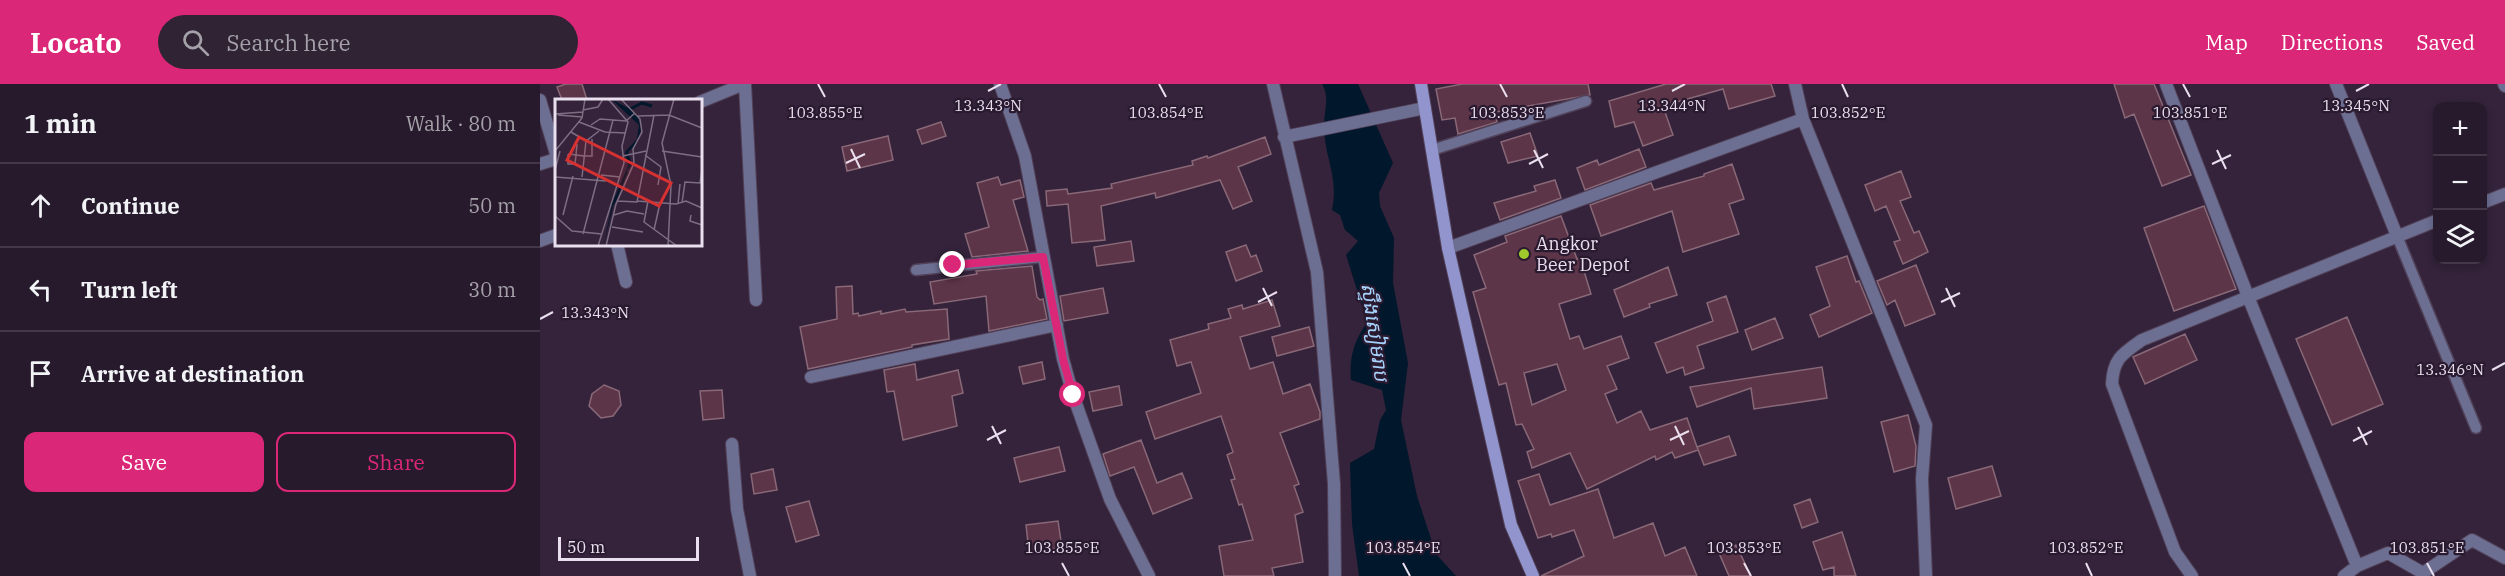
<!DOCTYPE html>
<meta charset="utf-8">
<style>
body{margin:0;font-family:"IBM Plex Serif","Noto Sans Khmer",serif;background:#2f2334;color:#f1f3f6}
.controls{position:absolute;right:18px;top:18px;display:grid;overflow:hidden;border-radius:12px;box-shadow:0 3px 9px #0003}
.controls button{width:54px;height:54px;display:grid;place-items:center;padding:0;border:0;border-bottom:2px solid #433848;background:#271a2c;color:#f1f3f6;font:30px sans-serif}
.scale{position:absolute;left:18px;bottom:15px;width:141px;box-sizing:border-box;padding-left:6px;border:3px solid #eadfee;border-top:0;font-size:16px;line-height:21px;white-space:nowrap;color:#eadfee;-webkit-text-stroke:4px #2a1a30;paint-order:stroke}
.stop{position:absolute;width:18px;height:18px;margin:-14px;border:4px solid #db2777;border-radius:50%;background:#fff}
.stop.end{background:#db2777;border-color:#fff;box-shadow:0 2px 6px #0008}
.list{margin:0;padding:0;list-style:none}
h2{display:flex;justify-content:space-between;align-items:center;height:78px;margin:0;padding:0 24px;font-size:26px}
h2 small{font-size:20px;font-weight:400;color:#a4a1a9}
.list li{display:grid;grid-template-columns:39px 1fr auto;gap:18px;align-items:center;box-sizing:border-box;height:84px;padding:0 24px;border-top:2px solid #433848}
.list b{display:block;font-size:22px;white-space:nowrap}
.list em{font-size:20px;font-style:normal;color:#a4a1a9}
.actions{display:flex;gap:12px;padding:18px 24px}
.actions a{flex:1;padding:14px 0;border:2px solid #db2777;border-radius:12px;text-align:center;font-size:21px;color:#db2777}
.actions .main{background:#db2777;color:#fff}
.icon{flex:none;width:33px;height:33px;fill:none;stroke:currentColor;stroke-width:2;stroke-linecap:round;stroke-linejoin:round}
.map{position:relative;flex:none;width:1965px;height:492px;overflow:hidden}
header{display:flex;align-items:center;gap:36px;box-sizing:border-box;height:84px;padding:0 30px;background:#db2777;color:#fff}
header strong{font-size:28px}
nav{display:flex;gap:33px;margin-inline-start:auto;font-size:21px}
.search{width:420px;height:54px;background:#2f2334;display:flex;align-items:center;gap:15px;box-sizing:border-box;padding:0 21px;border-radius:33px;color:#a4a1a9;font-size:22px}
main{display:flex}
aside{flex:1;background:#271a2c}
.map>svg:first-child{display:block}
.water{fill:#01172c}
.building{fill:#5d3548;stroke:#896877;stroke-width:1.5;fill-rule:evenodd}
.lines{fill:none;stroke-linecap:round;stroke-linejoin:round}
.lane-casing{stroke:#514158;stroke-width:13}
.street-casing{stroke:#514158;stroke-width:14}
.secondary-casing{stroke:#514158;stroke-width:14}
.lane{stroke:#6c6e92;stroke-width:10}
.street{stroke:#6c6e92;stroke-width:12}
.secondary{stroke:#9194cd;stroke-width:12}
.route{stroke:#db2777;stroke-width:8}
.ticks{fill:none;stroke:#eadfee;stroke-width:2}
.poi-dot{fill:#a0c92b;stroke:#2a1a30;stroke-width:2}
.labels{text-anchor:middle;stroke-width:4.5;stroke-linejoin:round;paint-order:stroke}
.poi-label{font-size:18px;fill:#eadfee;stroke:#2a1a30;text-anchor:start}
.water-label{font-size:20px;font-style:italic;fill:#a6d1fb;stroke:#2a1a30}
.inset-river{fill:none;stroke:#01172c;stroke-width:3}
.inset-road{fill:none;stroke:#7d6e83;stroke-width:1.5}
.view{fill:#d73132;fill-opacity:0.15;stroke:#d73132;stroke-width:3}
.inset-edge{fill:none;stroke:#eadfee;stroke-width:3}
.ticks-label{font-size:15px;text-anchor:middle;fill:#eadfee;stroke:#2a1a30;stroke-width:4.5;stroke-linejoin:round;paint-order:stroke}
</style>
<header>
<strong>Locato</strong>
<div class="search"><svg class="icon" aria-label="search" viewBox="0 0 24 24"><circle cx="10" cy="10" r="6"/><path d="M15 15l6 6"/></svg>Search here</div>
<nav><a>Map</a><a>Directions</a><a>Saved</a></nav>
</header>
<main>
<aside>
<h2>1 min<small>Walk · 80 m</small></h2>
<ul class="list">
<li><svg class="icon" aria-label="ahead" viewBox="0 0 24 24"><path d="M12 20V5M6 11l6-6 6 6"/></svg><div><b>Continue</b></div><em>50 m</em></li>
<li><svg class="icon" aria-label="left" viewBox="0 0 24 24"><path d="M17 20v-9H6M10 6l-5 5 5 5"/></svg><div><b>Turn left</b></div><em>30 m</em></li>
<li><svg class="icon" aria-label="arrive" viewBox="0 0 24 24"><path d="M6 21V4h12l-3 4 3 4H6"/></svg><div><b>Arrive at destination</b></div></li>
</ul>
<div class="actions"><a class="main">Save</a><a>Share</a></div>
</aside>
<div class="map">
<svg width="1965" height="492" viewBox="0 0 1965 492">
<rect width="100%" height="100%" fill="#34233b"/>
<path class="water" d="M782,0H818L853,79L839,109L840,122L854,154L853,199L868,279L861,336L877,412L896,470L916,492H819L812,440L810,379L834,365L840,336L846,326L842,306L811,296C809,272 814,258 827,238L806,171L818,157L805,146L800,131L792,126C799,92 784,73 784,42C784,27 790,12 782,0Z"/>
<path class="building" d="M26,0H42L47,16H22L17,3Z
M922,0H1048L1050,11L955,28L957,38L918,50L915,34L902,36L896,5Z
M1126,0H1231L1235,12L1189,25L1183,5L1126,21L1128,27L1125,28L1133,51L1103,62L1094,38L1075,43L1069,17Z
M1574,0H1614L1651,91L1622,102L1594,30L1585,34Z
M401,38L406,52L382,60L377,46Z
M990,49L998,72L968,79L961,58Z
M348,52L353,76L307,87L302,63Z
M725,53L731,70L698,83L712,117L693,125L680,96L616,114L615,109L561,122L565,156L532,159L528,120L507,122L506,107L527,105L528,110L572,104L571,100L653,81L652,77L667,72L668,74Z
M1099,65L1106,83L1045,106L1037,84L1057,76L1059,81Z
M1192,80L1204,115L1189,120L1199,150L1143,168L1132,127L1061,152L1050,121L1111,99L1114,106L1164,92V90Z
M1361,87L1371,113L1360,117L1374,149L1379,147L1388,168L1363,180L1354,158L1360,156L1346,122L1335,127L1325,101Z
M458,93L461,101L480,96L484,113L473,116L488,167L432,173L425,150L449,143L437,99Z
M1015,96L1021,114L960,136L954,119L996,107L994,102Z
M1664,122L1696,205L1634,227L1604,144Z
M1021,132L1037,175L1040,174L1051,210L1019,220L1030,255L1039,252L1044,265L1081,252L1089,274L1067,282L1077,305L1065,310L1077,339L1101,327L1110,346L1147,334L1158,366L1135,374L1132,368L1116,376L1115,372L1047,405L1030,369L992,384L987,368L994,365L982,340L976,341L966,299L959,301L933,208L946,204L934,171L967,158L965,152ZM1017,280L1026,306L992,321L984,289Z
M591,157L594,177L557,182L554,163Z
M706,161L711,173L716,171L722,187L696,197L686,168Z
M1307,172L1316,198L1319,197L1332,229L1279,253L1270,231L1290,222L1276,183Z
M1376,181L1395,230L1365,242L1355,216L1347,221L1337,197Z
M492,182L497,213L500,216L503,215L507,235L449,247L446,212L394,220L390,198L437,190L436,187Z
M1128,183L1137,211L1109,220L1110,223L1084,233L1074,206Z
M312,202L313,230L318,229L319,232L341,227V230L365,225L366,228L407,225L409,255L372,261V263L268,285L260,243L297,235L296,203Z
M563,204L568,229L524,237L520,212Z
M1186,212L1198,248L1157,262L1164,284L1145,291L1143,283L1127,289L1115,259L1173,237L1167,219Z
M732,216L740,242L700,253L710,285L733,278L743,310L770,300L780,328V335L740,349L759,400L754,402L763,428L755,431L763,478L732,484L734,492H684L679,462L713,456L702,420L699,421L691,396L695,395L687,371L693,368L681,332L615,355L606,328L661,309L651,278L637,282L630,256L669,245L668,240L691,234L688,225L702,221L703,225Z
M1807,233L1843,320L1792,341L1756,255Z
M1235,234L1243,254L1212,266L1205,246Z
M769,243L774,262L737,272L732,253Z
M1645,250L1657,276L1605,300L1593,273Z
M502,278L505,295L483,300L479,283Z
M375,280L377,296L418,286L423,309L412,312L417,342L363,356L354,307L347,308L344,286Z
M1282,283L1287,314L1214,325L1211,304L1157,323L1150,303Z
M64,301L79,307L81,321L73,332L61,334L49,322L52,310Z
M579,302L582,321L553,327L549,308Z
M182,306L184,334L163,336L160,307Z
M1368,331L1376,362L1375,382L1354,388L1341,338Z
M1189,352L1196,371L1164,381L1157,363Z
M601,356L617,399L642,389L652,414L613,430L594,383L570,392L563,370Z
M519,363L525,387L480,398L474,374Z
M1452,382L1461,412L1416,425L1408,394Z
M233,385L237,406L214,410L211,390Z
M999,390L1010,421L1058,405L1074,454L1113,439L1125,472L1145,463L1157,492H1001L1044,472L1034,446L1012,453L1011,450L998,454L978,397Z
M1270,415L1278,438L1262,444L1254,421Z
M269,417L279,451L256,458L246,423Z
M518,437L522,464L489,468L486,441Z
M1302,448L1316,492H1294V483L1283,486L1273,458Z
M1196,461L1211,492H1189L1179,469Z"/>
<g class="lines">
<defs>
<path id="lane" d="M892,66L1046,17
M1857,152L1936,344
M376,186L503,173"/>
<path id="street" d="M205,0L216,216
M460,0L485,72L523,275L533,311L570,415L609,492
M733,0L777,188L794,400L795,492
M1255,0L1263,35L1386,341L1382,395L1386,492
M1626,0L1709,215L1817,482
M1796,0L1857,152
M1964,0L1965,2
M0,16L16,70
M160,18L204,0
M744,53L885,24
M0,80L16,75
M1942,119L1965,110
M0,157L16,151
M77,160L86,198
M908,164L1263,35
M271,293L517,241
M192,360L197,425L210,492
M1652,492L1635,468L1572,300C1573,275 1582,270 1602,256L1898,136
M1804,492L1817,482L1848,469L1883,489L1932,456L1965,474"/>
<path id="secondary" d="M881,0L908,164L971,441L993,492"/>
</defs>
<use href="#lane" class="lane-casing"/>
<use href="#street" class="street-casing"/>
<use href="#secondary" class="secondary-casing"/>
<use href="#lane" class="lane"/>
<use href="#street" class="street"/>
<use href="#secondary" class="secondary"/>
</g>
<g class="lines">
<path class="route" d="M413,181L503,173L523,275L533,311"/>
</g>
<path class="ticks" d="M278,0L285,13M619,0L626,13M960,0L967,13M1302,0L1308,13M1643,0L1650,13M448,7L461,0M1132,7L1145,0M1816,7L1829,0M311,65L320,84M994,66L1003,84M1677,66L1686,85M306,79L325,70M989,80L1008,70M1672,80L1691,71M723,204L732,222M1406,204L1415,223M718,218L737,208M1401,218L1420,209M0,235L13,228M1952,286L1965,279M452,342L461,360M1135,342L1144,361M1818,343L1827,361M447,356L466,346M1130,356L1149,347M1813,357L1832,347M522,479L529,492M863,479L870,492M1204,479L1211,492M1546,479L1552,492M1887,479L1894,492"/>
<circle class="poi-dot" cx="984" cy="170" r="6"/>
<g class="labels">
<g class="poi-label">
<text x="996" y="166">Angkor<tspan x="996" dy="21">Beer Depot</tspan></text>
</g>
<g class="water-label">
<text transform="translate(835 248) rotate(82)" y="7">ស្ទឹងសៀមរាប</text>
</g>
</g>
<g transform="translate(15 15)">
<rect width="147" height="147" fill="#34233b"/>
<path d="M56,0L75,10L83,18L86,30L82,44L73,53L77,65L72,72L73,74L71,77L70,80L61,102L58,107L49,146L57,105L73,67L70,53L82,40L84,26Z" fill="#01172c"/>
<path class="inset-river" d="M75,10L87,4L97,7"/>
<path class="inset-road" d="M28,11L43,8L48,0M0,15L28,13M3,16L27,18M83,17L114,16L147,29M24,23L50,33L70,34M36,26L45,20L71,22L80,14M16,33L31,42L44,32M22,45L21,56L20,65H13V56L14,55L21,56L29,57H37V40M0,52L27,19L30,0M107,52L147,58M90,56L106,68L103,86M68,57L91,52M0,71L5,52M46,76L65,78M0,78L51,82M27,78L31,42M62,102L82,103L99,16M82,102L121,105L131,102L147,109M93,102L89,123L122,147M127,104L130,83L145,84L147,70M123,105L125,85M8,116L18,77M59,116L72,112L89,115M136,116L135,122L147,126M0,117L17,132L47,135M57,128L88,133M99,131L105,104M28,135L58,21M43,147L69,64L67,47L73,23L53,0M51,147L61,105L79,64L78,50L87,33L85,20L66,0M113,147L116,86L107,44L119,0"/>
<path class="view" d="M24,38L116,84L104,107L12,61Z"/>
<rect width="147" height="147" class="inset-edge"/>
</g>
<g class="ticks-label">
<text x="1816" y="27">13.345°N</text>
<text x="448" y="27">13.343°N</text>
<text x="1132" y="27">13.344°N</text>
<text x="285" y="34">103.855°E</text>
<text x="626" y="34">103.854°E</text>
<text x="967" y="34">103.853°E</text>
<text x="1308" y="34">103.852°E</text>
<text x="1650" y="34">103.851°E</text>
<text x="55" y="234">13.343°N</text>
<text x="1910" y="291">13.346°N</text>
<text x="522" y="469">103.855°E</text>
<text x="863" y="469">103.854°E</text>
<text x="1204" y="469">103.853°E</text>
<text x="1546" y="469">103.852°E</text>
<text x="1887" y="469">103.851°E</text>
</g>
</svg>
<div class="controls">
<button>+</button>
<button>−</button>
<button><svg class="icon" aria-label="layers" viewBox="0 0 24 24"><path d="M12 4l9 5-9 5-9-5zM3 14l9 5 9-5"/></svg></button>
</div>
<div class="scale">50 m</div>
<div class="stop" style="left:533px;top:311px"></div>
<div class="stop end" style="left:413px;top:181px"></div>
</div>
</main>
